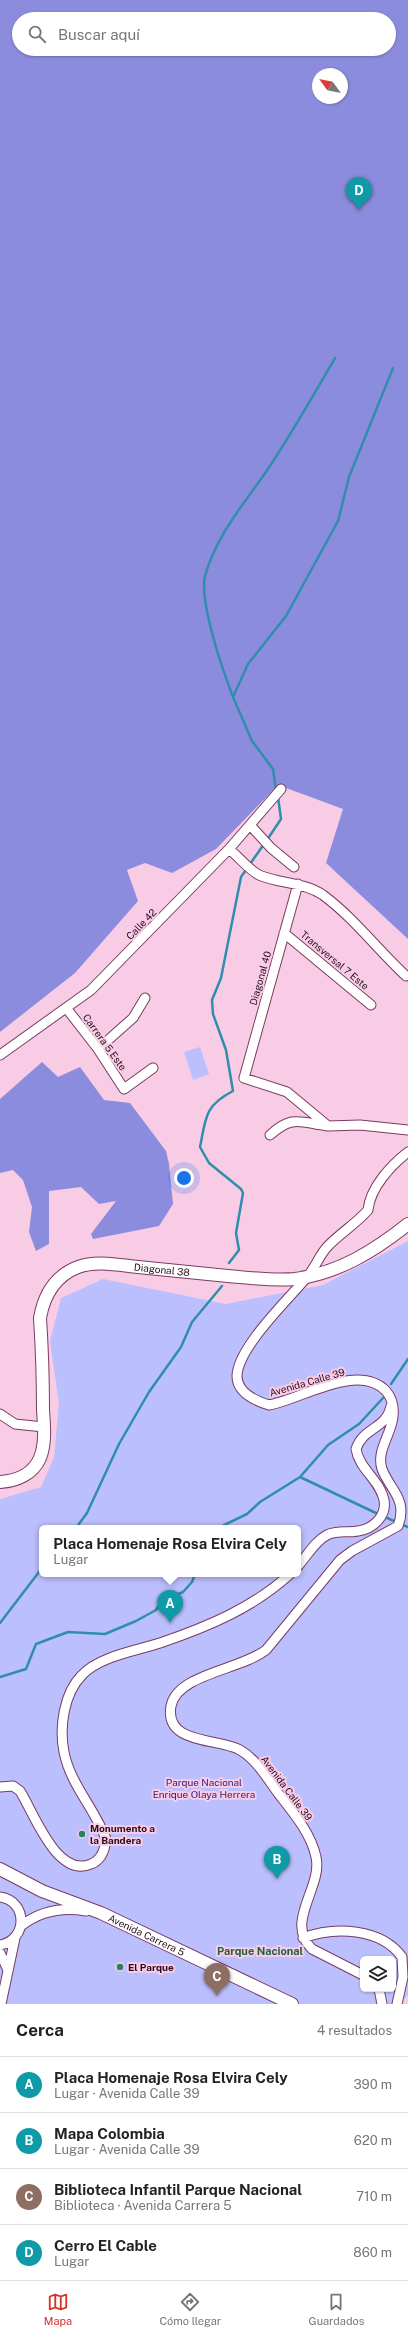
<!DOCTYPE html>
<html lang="es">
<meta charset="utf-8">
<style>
body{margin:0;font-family:"Public Sans",sans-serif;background:#f2f2f2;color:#222}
.controls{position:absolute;right:12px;bottom:12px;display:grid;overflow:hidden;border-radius:6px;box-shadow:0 1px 3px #0004}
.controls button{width:36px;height:36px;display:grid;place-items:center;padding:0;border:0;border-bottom:1px solid #e0e0e0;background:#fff;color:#222;font:20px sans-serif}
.compass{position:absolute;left:312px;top:68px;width:36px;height:36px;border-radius:50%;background:#fff;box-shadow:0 1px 3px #0004;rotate:303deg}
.you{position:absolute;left:184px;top:1178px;width:14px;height:14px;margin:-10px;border:3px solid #fff;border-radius:50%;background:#1a73e8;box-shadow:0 0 0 6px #1a73e833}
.badge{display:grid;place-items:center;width:26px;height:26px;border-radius:50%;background:#d93025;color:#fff;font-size:13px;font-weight:700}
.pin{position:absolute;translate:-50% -33px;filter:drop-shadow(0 1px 2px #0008)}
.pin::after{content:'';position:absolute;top:21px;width:14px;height:12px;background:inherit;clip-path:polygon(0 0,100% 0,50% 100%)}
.popup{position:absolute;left:39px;top:1525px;width:262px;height:52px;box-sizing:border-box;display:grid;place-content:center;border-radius:6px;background:#fff;filter:drop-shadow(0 1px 3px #0005);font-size:13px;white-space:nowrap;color:#767676}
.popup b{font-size:15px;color:#222}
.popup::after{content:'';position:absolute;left:50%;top:100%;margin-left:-8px;border:8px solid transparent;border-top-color:#fff}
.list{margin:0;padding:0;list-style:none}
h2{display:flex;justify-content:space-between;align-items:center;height:52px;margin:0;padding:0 16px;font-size:17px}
h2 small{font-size:13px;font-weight:400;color:#767676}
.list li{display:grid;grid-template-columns:26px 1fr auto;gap:12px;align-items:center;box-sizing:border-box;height:56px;padding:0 16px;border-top:1px solid #e0e0e0}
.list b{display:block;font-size:15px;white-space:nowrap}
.list p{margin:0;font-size:13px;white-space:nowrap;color:#767676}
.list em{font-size:13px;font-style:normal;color:#767676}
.icon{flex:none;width:22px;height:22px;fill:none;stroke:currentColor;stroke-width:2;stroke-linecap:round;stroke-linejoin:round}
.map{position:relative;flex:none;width:408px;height:2004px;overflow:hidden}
.search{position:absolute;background:#fff;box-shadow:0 1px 3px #0004;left:12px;right:12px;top:12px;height:44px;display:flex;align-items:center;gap:10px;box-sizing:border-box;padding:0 14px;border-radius:22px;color:#767676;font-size:15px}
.sheet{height:276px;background:#fff}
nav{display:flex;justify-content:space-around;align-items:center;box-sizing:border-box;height:56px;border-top:1px solid #e0e0e0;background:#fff;font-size:11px;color:#767676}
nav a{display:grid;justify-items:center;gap:2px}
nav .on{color:#d93025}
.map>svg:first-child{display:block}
.green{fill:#bcbffd;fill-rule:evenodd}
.forest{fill:#8c8cde;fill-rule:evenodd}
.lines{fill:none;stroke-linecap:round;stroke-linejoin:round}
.stream{stroke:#308eac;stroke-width:2.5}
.minor-casing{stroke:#793b63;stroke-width:11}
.major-casing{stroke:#793b63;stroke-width:14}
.minor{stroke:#fff;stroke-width:9}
.major{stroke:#fff;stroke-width:12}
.poi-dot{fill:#20845e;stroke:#f9cce6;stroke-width:1.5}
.labels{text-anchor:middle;stroke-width:4;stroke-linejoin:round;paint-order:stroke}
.street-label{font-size:10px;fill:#270d1e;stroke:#f9cce6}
.park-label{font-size:10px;fill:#322281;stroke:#f9cce6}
.poi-label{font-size:10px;font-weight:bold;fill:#270d1e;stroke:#f9cce6;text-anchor:start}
.neighbourhood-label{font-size:11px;font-weight:bold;fill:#206146;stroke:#f9cce6}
</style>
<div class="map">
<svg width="408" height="2004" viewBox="0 0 408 2004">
<rect width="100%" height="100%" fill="#f9cce6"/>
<path class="green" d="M200,1047L209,1074L193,1080L184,1052Z
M408,1241V1995L399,2004H0V1499L41,1487L54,1457L59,1404L50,1341L61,1298L103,1279L226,1304L323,1285ZM42,1528H298V1574H42ZM363,1959H393V1989H363Z"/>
<path class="forest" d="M0,0H408V939L326,863L343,809L278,785L216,849L172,873L145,863L127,870L138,901L75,973L0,1032ZM19,19H389V49H19ZM318,74H342V98H318Z
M42,1062L58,1077L80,1067L104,1100L130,1103L166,1151L169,1164L173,1204L159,1226L93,1239L91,1234L116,1201L99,1204L81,1187L49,1191V1244L36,1251L29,1232L32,1207L23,1180L13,1170L0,1173V1099Z"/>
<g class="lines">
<path class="stream" d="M233,697C223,671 199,602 205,576C216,536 243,505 266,472C291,435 313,396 335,358
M276,791L273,769L252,741L233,697L248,664L286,616L338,521L349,477L393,368
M267,840L281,819L278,797
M229,1263L239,1250L236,1233L243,1193L241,1189L209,1163L200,1147C206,1118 204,1106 233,1091L226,1050L213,1014L212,1000L221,978L241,877L264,844
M391,1384L408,1359
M300,1477L378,1514
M385,1517L396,1522
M401,1524L408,1527
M76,1528L87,1513L119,1444L149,1392L181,1347L192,1322L222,1286
M218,1528L247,1514L260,1502L300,1477L328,1445L359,1424L383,1398
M0,1623L42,1568
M0,1677L26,1669L36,1644L68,1632L105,1634L136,1621L156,1610L162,1601L183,1592L192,1582L195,1574"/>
<defs>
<path id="minor" d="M250,825L271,848L294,867
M229,849C239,857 248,869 259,875C280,884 304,882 323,895C354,918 378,950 406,976
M298,884L244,1078L287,1092L328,1126L360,1125L408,1130
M284,933L371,1005
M67,1009L98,1049L124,1089L153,1068
M98,1049L133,1018L145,998
M0,1055L91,990L229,849L281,789
M270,1135C293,1114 301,1123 328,1126
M0,1414L15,1424L44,1427
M298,1566C307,1556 315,1541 327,1535C337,1530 347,1533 358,1531C373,1529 387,1516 384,1500C380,1480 359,1469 356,1449C364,1426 386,1430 391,1406
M0,1787L13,1786L20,1791C34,1813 57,1879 91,1864C102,1860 105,1849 106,1839C95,1809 70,1784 64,1752C59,1727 64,1693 82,1675C100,1656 136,1651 160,1643C207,1627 253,1608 290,1574
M0,1897C28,1901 28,1940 0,1945
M21,1926C40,1911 62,1907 86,1911
M303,1938C335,1926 381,1928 402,1957L403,1977L397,2004
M0,1953L8,1970
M363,1975L312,1949C284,1922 323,1887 316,1857C311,1833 292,1811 278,1793C267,1778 256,1759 240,1750C219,1738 164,1745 171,1706C177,1674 240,1670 266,1650L340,1560L352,1551L398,1526C408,1499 390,1490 382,1469C376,1451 391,1435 393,1417C394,1408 392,1398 386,1391C358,1362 302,1399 269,1405C256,1401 237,1393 237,1376C238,1347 288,1300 307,1277C315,1268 319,1256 327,1247C340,1233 356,1224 368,1210C370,1188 391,1165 408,1152
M379,1989L382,2004
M1,2004L15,1938"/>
<g id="major">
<path id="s1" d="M0,1482C17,1481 33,1474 40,1458C46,1443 44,1425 43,1410C43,1379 42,1348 40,1318C44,1295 55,1276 78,1267C96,1260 119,1265 138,1267C168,1270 198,1273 228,1276C251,1278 273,1281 295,1279C339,1273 374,1251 408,1224"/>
<path id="s2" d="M0,1869L42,1891L101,1913L292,2004"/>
</g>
</defs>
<use href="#minor" class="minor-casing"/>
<use href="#major" class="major-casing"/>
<use href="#minor" class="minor"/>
<use href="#major" class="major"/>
</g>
<g class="poi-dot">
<circle cx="82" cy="1834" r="4"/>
<circle cx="120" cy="1967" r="4"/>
</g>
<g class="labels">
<g class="street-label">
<text transform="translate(141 924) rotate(-46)" y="4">Calle 42</text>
<text transform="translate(335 960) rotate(40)" y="4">Transversal 7 Este</text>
<text transform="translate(260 978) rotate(-74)" y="4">Diagonal 40</text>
<text transform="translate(105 1042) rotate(54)" y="4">Carrera 5 Este</text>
<text dy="4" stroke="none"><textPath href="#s1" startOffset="341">Diagonal 38</textPath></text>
<text transform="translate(307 1382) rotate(-16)" y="4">Avenida Calle 39</text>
<text transform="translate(287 1788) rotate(53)" y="4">Avenida Calle 39</text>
<text dy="4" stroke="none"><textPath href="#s2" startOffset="161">Avenida Carrera 5</textPath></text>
</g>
<g class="park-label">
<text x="204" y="1786">Parque Nacional<tspan x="204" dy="12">Enrique Olaya Herrera</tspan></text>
</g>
<g class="poi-label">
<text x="90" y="1832">Monumento a<tspan x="90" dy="12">la Bandera</tspan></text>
<text x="128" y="1971">El Parque</text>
</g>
<g class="neighbourhood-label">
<text x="260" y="1955">Parque Nacional</text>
</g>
</g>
</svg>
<div class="controls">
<button><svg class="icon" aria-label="layers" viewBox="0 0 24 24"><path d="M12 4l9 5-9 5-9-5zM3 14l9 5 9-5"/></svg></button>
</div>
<svg class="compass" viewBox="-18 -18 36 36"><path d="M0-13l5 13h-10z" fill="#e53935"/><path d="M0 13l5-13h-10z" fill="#767676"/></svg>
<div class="you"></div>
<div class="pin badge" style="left:170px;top:1623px;background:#0f9aa8">A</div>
<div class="popup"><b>Placa Homenaje Rosa Elvira Cely</b>Lugar</div>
<div class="pin badge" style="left:277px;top:1879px;background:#0f9aa8">B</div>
<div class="pin badge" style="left:217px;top:1996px;background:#8d6e63">C</div>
<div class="pin badge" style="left:359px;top:210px;background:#0f9aa8">D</div>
<div class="search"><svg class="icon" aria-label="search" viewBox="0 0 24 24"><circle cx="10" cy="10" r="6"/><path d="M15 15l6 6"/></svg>Buscar aquí</div>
</div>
<section class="sheet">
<h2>Cerca<small>4 resultados</small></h2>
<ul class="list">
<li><span class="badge" style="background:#0f9aa8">A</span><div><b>Placa Homenaje Rosa Elvira Cely</b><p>Lugar · Avenida Calle 39</p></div><em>390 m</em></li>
<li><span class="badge" style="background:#0f9aa8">B</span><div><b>Mapa Colombia</b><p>Lugar · Avenida Calle 39</p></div><em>620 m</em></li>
<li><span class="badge" style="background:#8d6e63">C</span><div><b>Biblioteca Infantil Parque Nacional</b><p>Biblioteca · Avenida Carrera 5</p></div><em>710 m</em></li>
<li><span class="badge" style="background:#0f9aa8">D</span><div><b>Cerro El Cable</b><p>Lugar</p></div><em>860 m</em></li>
</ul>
</section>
<nav>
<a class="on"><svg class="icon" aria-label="map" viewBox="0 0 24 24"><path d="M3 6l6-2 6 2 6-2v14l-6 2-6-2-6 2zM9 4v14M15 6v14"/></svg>Mapa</a>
<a><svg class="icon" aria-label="directions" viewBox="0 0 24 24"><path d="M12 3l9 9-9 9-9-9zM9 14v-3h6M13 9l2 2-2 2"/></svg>Cómo llegar</a>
<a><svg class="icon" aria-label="saved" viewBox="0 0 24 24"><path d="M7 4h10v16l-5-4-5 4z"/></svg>Guardados</a>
</nav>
